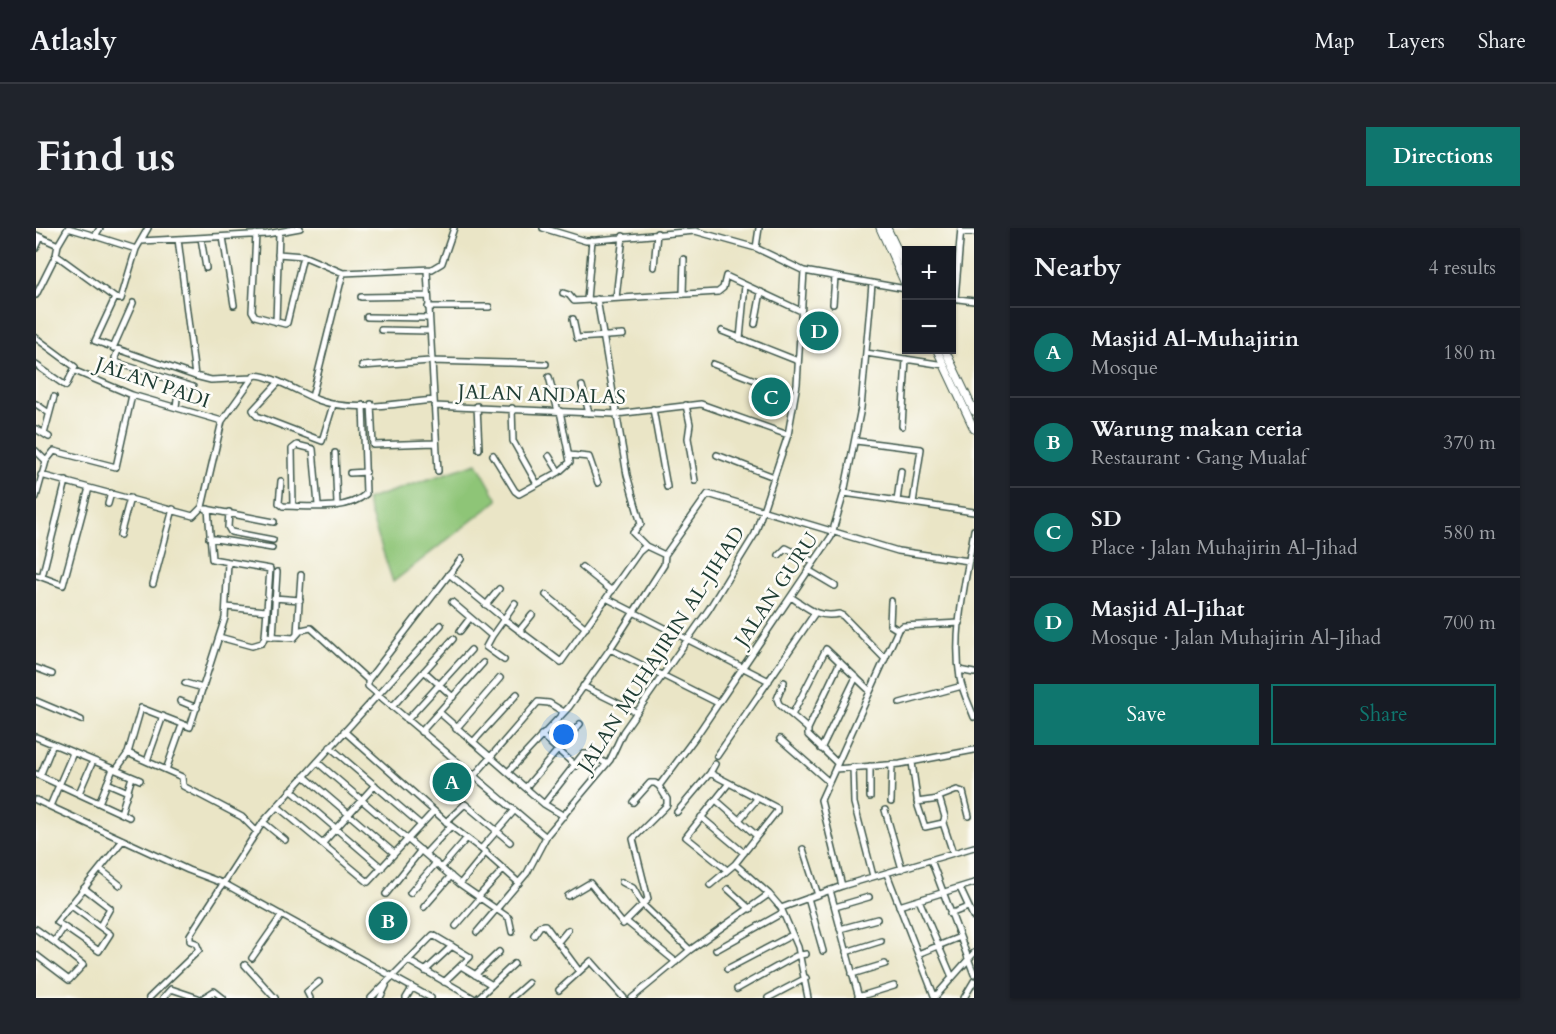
<!DOCTYPE html>
<meta charset="utf-8">
<style>
body{margin:0;font-family:Cardo,serif;background:#20242c;color:#f1f3f6}
.controls{position:absolute;right:18px;top:18px;display:grid;overflow:hidden;border-radius:0px;box-shadow:0 2px 4px #0004}
.controls button{width:54px;height:54px;display:grid;place-items:center;padding:0;border:0;border-bottom:2px solid #363941;background:#171b24;color:#f1f3f6;font:30px sans-serif}
.you{position:absolute;left:528px;top:507px;width:21px;height:21px;margin:-15px;border:4px solid #fff;border-radius:50%;background:#1a73e8;box-shadow:0 0 0 9px #1a73e833}
.badge{display:grid;place-items:center;width:39px;height:39px;border-radius:50%;background:#0f766e;color:#fff;font-size:20px;font-weight:700}
.pin{position:absolute;translate:-50% -50%;border:3px solid #fff;box-shadow:0 2px 6px #0006}
.list{margin:0;padding:0;list-style:none}
h2{display:flex;justify-content:space-between;align-items:center;height:78px;margin:0;padding:0 24px;font-size:26px}
h2 small{font-size:20px;font-weight:400;color:#9ea1a6}
.list li{display:grid;grid-template-columns:39px 1fr auto;gap:18px;align-items:center;box-sizing:border-box;height:90px;padding:0 24px;border-top:2px solid #363941}
.list b{display:block;font-size:22px;white-space:nowrap}
.list p{margin:0;font-size:20px;white-space:nowrap;color:#9ea1a6}
.list em{font-size:20px;font-style:normal;color:#9ea1a6}
.actions{display:flex;gap:12px;padding:18px 24px}
.actions a{flex:1;padding:14px 0;border:2px solid #0f766e;border-radius:0px;text-align:center;font-size:21px;color:#0f766e}
.actions .main{background:#0f766e;color:#fff}
.map{position:relative;flex:none;width:938px;height:770px;overflow:hidden;border-radius:0px}
header{display:flex;align-items:center;gap:36px;box-sizing:border-box;height:84px;padding:0 30px;background:#171b24;border-bottom:2px solid #363941}
header strong{font-size:28px}
nav{display:flex;gap:33px;margin-inline-start:auto;font-size:21px}
.intro{display:flex;align-items:center;justify-content:space-between;box-sizing:border-box;height:144px;padding:0 36px}
h1{margin:0;font-size:42px}
.button{padding:15px 27px;border-radius:0px;background:#0f766e;color:#fff;font-size:21px;font-weight:700}
main{display:flex;gap:36px;padding:0 36px}
aside{flex:1;background:#171b24;border-radius:0px;box-shadow:0 2px 4px #0004}
.map>svg:first-child{display:block}
.green{fill:#8ec577;stroke:#568156;stroke-width:1.5}
.lines{fill:none;stroke-linecap:round;stroke-linejoin:round}
.minor-casing{stroke:#3d564a;stroke-width:8}
.major-casing{stroke:#3d564a;stroke-width:9}
.minor{stroke:#fff;stroke-width:5}
.major{stroke:#fff;stroke-width:7}
.labels{text-anchor:middle;stroke-width:5;stroke-linejoin:round;paint-order:stroke}
.street-label{font-size:20px;fill:#1f3d34;stroke:#fdfcf7}
</style>
<header>
<strong>Atlasly</strong>
<nav><a>Map</a><a>Layers</a><a>Share</a></nav>
</header>
<div class="intro"><h1>Find us</h1><a class="button">Directions</a></div>
<main>
<div class="map">
<svg width="938" height="770" viewBox="0 0 938 770">
<rect width="100%" height="100%" fill="#fdfcf7"/>
<filter id="ink" filterUnits="userSpaceOnUse"><feTurbulence type="fractalNoise" baseFrequency=".0167" numOctaves="2"/><feDisplacementMap in="SourceGraphic" scale="12" xChannelSelector="R" yChannelSelector="G"/><feConvolveMatrix kernelMatrix="1 2 1 2 8 2 1 2 1" color-interpolation-filters="sRGB"/></filter>
<filter id="wash" filterUnits="userSpaceOnUse"><feTurbulence type="fractalNoise" baseFrequency=".008" numOctaves="4" result="noise"/><feDisplacementMap in="SourceGraphic" scale="24" xChannelSelector="R" yChannelSelector="G"/><feGaussianBlur stdDeviation="1.35" result="paint"/><feColorMatrix in="noise" values="0 0 0 0 0 0 0 0 0 0 0 0 0 0 0 0 0 1.4 0 .05"/><feComposite in="paint" operator="in"/></filter>
<g filter="url(#wash)">
<rect width="100%" height="100%" fill="#eae5c6"/>
<path class="green" d="M441,235L462,272L357,354L330,272Z"/>
</g>
<g filter="url(#ink)">
<g class="lines">
<defs>
<path id="minor" d="M64,0L59,8L100,21
M507,0L550,13L659,3L720,20L768,43L870,61
M925,5H938
M220,6L216,83L219,88L249,96L251,95L267,28
M0,7L22,17L20,27
M187,9L198,77
M165,10L170,40
M142,11L159,148L175,152L216,150
M105,13L231,6L264,0
M22,17L32,0L59,8
M0,20L5,9
M720,20L723,0
M242,26L267,28L307,45L396,41L406,35L418,0
M618,39L621,5
M391,42L402,243
M527,65L533,67L538,73L682,64L687,60L690,48L765,83
M647,66L648,31
M0,67L20,27L79,70L85,71L100,21L112,0
M325,69L391,68
M79,70L59,113L159,148
M580,70L587,8
M915,70L938,73
M561,71L591,247L605,296L597,305L610,318
M919,71L925,0
M551,72L556,12
M797,76L799,49
M392,79H453
M331,89L392,90
M537,91L541,110L587,107
M240,94L243,4
M719,96L725,64
M345,102L393,103
M686,103L762,133
M0,110L39,139L30,158L0,137
M704,111L709,57
M77,120L97,75
M82,122L79,130L82,135L157,159
M830,125L908,137
M677,136L758,167
M326,138L394,133L510,136
M39,143L96,167L186,193
M513,149L522,183
M242,155L217,182L221,188L286,213L297,177
M546,158L553,185
M276,169L307,45
M0,176L13,185
M335,176L337,217L399,215
M650,177L654,196L652,210L659,253
M398,178L580,186L665,176L752,207
M441,178L443,221
M140,179L143,155
M476,180L477,213L501,256
M617,181L631,259
M866,198L870,131
M0,201L13,209
M8,206L18,169
M820,213L885,221L877,275
M0,223L10,233
M299,225L301,277
M457,227L479,263L483,266L523,244L534,234L524,183
M533,227L553,229L562,255
M681,227L738,249
M513,228L523,244
M314,245L330,244
M5,247L157,288L166,279L186,193L218,148C228,143 268,167 282,172C316,185 361,175 398,172
M245,253L243,275L247,278C271,278 310,284 330,266L327,177
M808,265L938,284
M0,269L10,233L18,223L80,239L96,167
M861,273L865,243
M72,276L75,265
M257,278L256,221L261,217L277,221L282,277
M170,281L238,294
M172,281L176,331L234,341L229,408L226,415L216,418L183,409
M193,284L192,299L195,304L237,312
M938,302C931,349 916,402 924,450C926,463 933,476 938,489
M84,307L94,270
M173,310L236,320
M629,327L628,337L574,421L682,475
M743,327L750,320L778,334
M425,331L332,452V458L510,609
M546,339L576,363
M772,342L799,358
M413,346L468,391L479,375
M0,347L27,357L53,260
M6,349L30,253
M117,356L137,281
M510,367L550,400
M755,369C773,381 781,390 803,386L807,388L849,431
M238,370L264,372
M572,371L733,453
M855,373L854,397L862,402
M416,374L456,408L468,391L525,434L603,324L610,318L629,327L672,266L862,323L933,333
M450,377L463,361
M190,379L230,383
M424,403L434,390
M483,403L496,387
M261,405L265,347
M229,408L258,410L265,402L275,400L332,452
M456,408L450,419L468,432
M237,409L241,344
M0,440L16,446
M923,442L938,445
M388,443L417,469
M748,454L741,471L743,476L772,501V507L801,535
M149,455L167,460
M547,458L600,484
M0,473L45,492
M144,473L161,480
M864,475L926,458
M356,479L417,411
M403,484L508,576L528,588
M756,487L790,421L834,463
M371,492L435,422
M420,501L464,450
M772,501L804,434
M308,503L415,598L389,626
M385,504L447,435
M505,507L540,538
M0,509L104,552
M744,511L793,554
M437,514L481,466
M294,519L384,596
M785,521L820,449
M92,525L146,549L147,558L206,589L221,604
M681,528L779,385
M111,533L127,488
M281,534L424,656L473,690L476,704
M876,534L882,578L889,599L907,595L909,589L903,569L921,562L927,564L933,588
M679,536L674,545L741,580V583L699,636L733,666
M817,539L818,575L837,648
M799,541L864,536L938,522
M80,542L92,525L105,480L154,499L189,390L192,335
M130,542L146,497
M473,543L533,479L574,421
M0,546L93,589
M4,548L17,516
M268,548L358,625
M438,548L502,474L513,475L526,483
M71,555L92,564
M491,558L544,496
M255,562L346,640
M43,565L57,533
M834,569V538
M0,572L152,642L189,656L395,770
M680,572L721,608
M597,574L614,555H619L623,558
M855,574L856,536
M881,574L903,571
M63,575L77,541
M508,576L547,526H557L570,536
M14,578L37,525
M241,578L332,654L398,583
M849,582L866,641
M478,583L445,621L483,655
M641,584L674,545
M85,585L96,549
M665,589L708,625
M703,592L721,571
M227,594L249,612
M410,594L429,576L474,614
M907,595L917,625
M415,598L445,621
M286,616L339,557
M767,621L782,667
M895,632L938,746
M405,640L430,611
M64,641L84,657
M691,642L650,609L693,555
M851,646L899,770
M586,654L597,660L606,676L654,722
M424,656L450,624
M674,657L699,636
M806,658L785,572L862,402L867,398L924,395
M48,660L74,680L64,698
M924,660L938,690
M692,661L714,681
M794,662L823,770
M374,665L400,635
M350,666L385,622
M532,668L554,655L587,696L612,671L597,611L631,577V571L623,558L661,507L795,309L808,265L825,180L836,56
M442,669L468,641
M772,670L787,723
M883,672L916,749
M34,677L74,706L63,723L21,694L87,612
M863,678L938,655
M388,679L415,648
M799,679L833,669
M745,680L762,719L772,770
M914,686L932,679
M591,694L640,734
M420,698L444,670
M0,701L18,714L28,699
M804,701L841,691
M441,704L491,645L511,607L574,532L587,504L673,381L719,306L752,207L761,156L768,43
M498,707L504,698L509,697L543,743
M522,714L532,702
M680,722L746,685
M810,724L845,713
M882,726L924,709
M0,727L33,752L47,737L18,714
M216,730L246,687
M371,732L437,770
M209,737L239,770
M425,738L456,757
M691,741L756,707
M389,743L416,718
M816,746L849,736
M439,747L463,724
M701,761L760,728L770,726
M523,762L555,733L588,770
M822,769L858,758
M899,769L938,725
M113,770L163,722L160,715L154,713V707L227,594L405,397
M127,770L135,761L162,770
M167,770L178,763L187,770
M274,770L271,764L283,754
M335,770L397,707L434,729L408,754
M344,770L350,758
M370,770L376,760
M442,770L478,736
M475,770L492,755
M596,770L654,722L733,666L745,680L806,658L938,619
M732,770L770,750
M928,770L938,753"/>
<path id="major" d="M844,0L870,58
M851,0L870,40
M901,122L938,201
M909,122L938,183"/>
</defs>
<use href="#minor" class="minor-casing"/>
<use href="#major" class="major-casing"/>
<use href="#minor" class="minor"/>
<use href="#major" class="major"/>
</g>
</g>
<g class="labels">
<g class="street-label">
<text transform="translate(117 154) rotate(19)" y="7">JALAN PADI</text>
<text transform="translate(506 166) rotate(2)" y="7">JALAN ANDALAS</text>
<text transform="translate(740 361) rotate(-56)" y="7">JALAN GURU</text>
<text transform="translate(625 421) rotate(-57)" y="7">JALAN MUHAJIRIN AL-JIHAD</text>
</g>
</g>
</svg>
<div class="controls">
<button>+</button>
<button>−</button>
</div>
<div class="you"></div>
<div class="pin badge" style="left:416px;top:554px">A</div>
<div class="pin badge" style="left:352px;top:693px">B</div>
<div class="pin badge" style="left:735px;top:169px">C</div>
<div class="pin badge" style="left:783px;top:103px">D</div>
</div>
<aside>
<h2>Nearby<small>4 results</small></h2>
<ul class="list">
<li><span class="badge">A</span><div><b>Masjid Al-Muhajirin</b><p>Mosque</p></div><em>180 m</em></li>
<li><span class="badge">B</span><div><b>Warung makan ceria</b><p>Restaurant · Gang Mualaf</p></div><em>370 m</em></li>
<li><span class="badge">C</span><div><b>SD</b><p>Place · Jalan Muhajirin Al-Jihad</p></div><em>580 m</em></li>
<li><span class="badge">D</span><div><b>Masjid Al-Jihat</b><p>Mosque · Jalan Muhajirin Al-Jihad</p></div><em>700 m</em></li>
</ul>
<div class="actions"><a class="main">Save</a><a>Share</a></div>
</aside>
</main>
